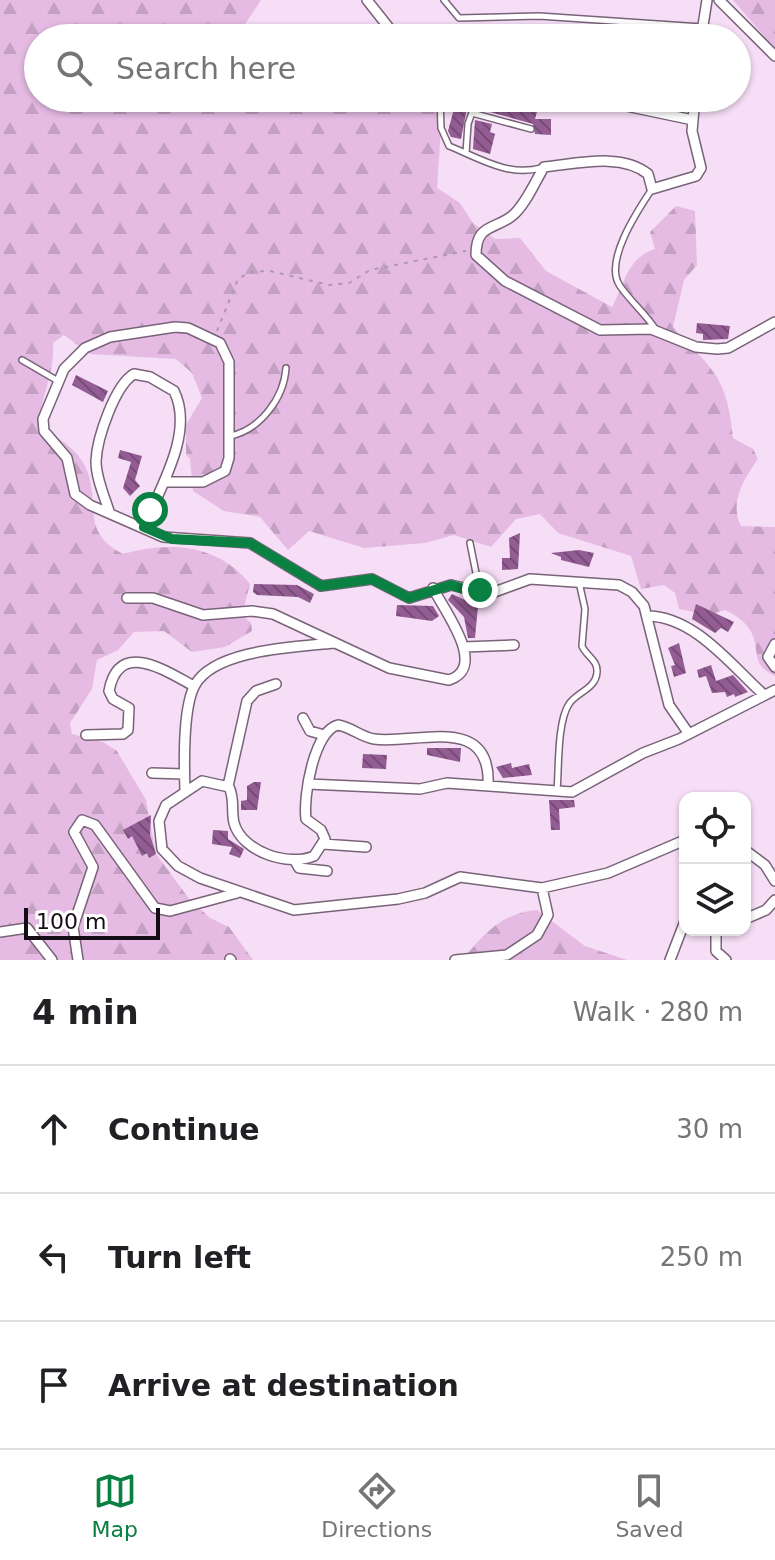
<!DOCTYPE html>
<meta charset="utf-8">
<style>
body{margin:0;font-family:"DejaVu Sans",sans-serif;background:#f2f2f2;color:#202124}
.controls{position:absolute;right:24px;bottom:24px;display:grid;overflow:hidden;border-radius:16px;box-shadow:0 2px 6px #0004}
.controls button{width:72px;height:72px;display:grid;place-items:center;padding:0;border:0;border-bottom:2px solid #e0e0e0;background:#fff;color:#202124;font:40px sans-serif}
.scale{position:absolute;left:24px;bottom:20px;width:136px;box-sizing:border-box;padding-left:8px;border:4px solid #150d15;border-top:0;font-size:22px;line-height:28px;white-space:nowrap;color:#150d15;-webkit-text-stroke:6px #fff;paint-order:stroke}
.stop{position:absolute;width:24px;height:24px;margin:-18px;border:6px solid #0b8043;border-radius:50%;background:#fff}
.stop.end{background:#0b8043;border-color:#fff;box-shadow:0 2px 8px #0008}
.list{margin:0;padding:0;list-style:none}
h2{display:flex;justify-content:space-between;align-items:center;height:104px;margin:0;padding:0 32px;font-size:34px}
h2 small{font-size:26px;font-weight:400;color:#757577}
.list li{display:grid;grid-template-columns:52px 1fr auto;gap:24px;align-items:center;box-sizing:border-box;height:128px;padding:0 32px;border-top:2px solid #e0e0e0}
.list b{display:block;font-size:30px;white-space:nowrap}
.list em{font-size:26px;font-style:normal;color:#757577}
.icon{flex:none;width:44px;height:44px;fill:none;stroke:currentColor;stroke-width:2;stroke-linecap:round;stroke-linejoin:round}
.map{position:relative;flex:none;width:775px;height:960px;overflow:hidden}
.search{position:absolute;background:#fff;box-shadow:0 2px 6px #0004;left:24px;right:24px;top:24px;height:88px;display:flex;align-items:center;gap:20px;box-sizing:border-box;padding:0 28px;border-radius:44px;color:#757577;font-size:30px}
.sheet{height:488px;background:#fff}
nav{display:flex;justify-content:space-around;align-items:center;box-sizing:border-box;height:112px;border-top:2px solid #e0e0e0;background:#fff;font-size:22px;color:#757577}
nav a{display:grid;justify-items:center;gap:4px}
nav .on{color:#0b8043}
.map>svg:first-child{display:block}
.forest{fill:url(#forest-firs)}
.building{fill:url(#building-back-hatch)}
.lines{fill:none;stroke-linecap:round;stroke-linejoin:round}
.lane-casing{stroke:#786378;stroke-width:8}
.street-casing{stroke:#786378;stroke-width:12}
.path{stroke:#ad9aad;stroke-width:2;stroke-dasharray:4 6;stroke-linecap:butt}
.lane{stroke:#fff;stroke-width:5}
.street{stroke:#fff;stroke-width:9}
.route{stroke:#0b8043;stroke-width:10}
</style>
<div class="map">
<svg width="775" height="960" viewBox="0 0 775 960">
<defs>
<pattern id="forest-firs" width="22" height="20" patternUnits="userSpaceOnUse" patternTransform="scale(2)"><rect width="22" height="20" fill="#e5bbe4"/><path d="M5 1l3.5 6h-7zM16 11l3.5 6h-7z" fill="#c4a0c3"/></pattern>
<pattern id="building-back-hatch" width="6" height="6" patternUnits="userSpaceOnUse" patternTransform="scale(2)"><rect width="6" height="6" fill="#935d93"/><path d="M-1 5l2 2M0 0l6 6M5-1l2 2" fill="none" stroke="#774b77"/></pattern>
</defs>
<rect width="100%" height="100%" fill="#f6def6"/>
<path class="forest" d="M0,0H261L236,38H38V98H402L412,105L420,98H443L437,188L460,203L473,223L495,239L520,238L546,271L612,307C625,283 627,258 655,249L650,232L676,206L695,211L697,265L684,280L673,327C713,371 727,375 733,438L753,449L758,459C744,479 729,502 741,526L775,527V676C740,661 775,634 725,610L709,615L679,609L675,593L664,585L641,589L631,556L558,533L540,514L516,519L491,547L454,535L425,543L364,548L309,531L288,550L260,517L224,511L193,491L190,459L186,455V425L202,398L192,373L176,359L90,354L64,335L53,343C55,372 41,397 38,426C58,437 80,450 88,473C99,508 82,533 123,554C170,541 218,544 250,584L242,615L251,623L252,631L225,647L192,652L164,631L134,632L118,650L97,660L92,689L70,723L72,734L103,742L117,751L146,800L156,854L190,900L210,918L229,927L253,960H0Z
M733,0H775V48L769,42Z
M537,910L585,946L627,960H462C484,934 501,913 537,910Z"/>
<path class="building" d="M457,98H469L461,139L451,137L448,131Z
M487,98H507L538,108L535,119H551V135L535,134L533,124L483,110Z
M475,120L492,124L490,132L495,134L490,154L473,149Z
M697,323L730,326L728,339L703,340V334L696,333Z
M76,375L108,391L103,402L72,385Z
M120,450L142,456L135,480L140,486L130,496L123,488L131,462L118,458Z
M520,533L518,569L502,570V558H510L509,538Z
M579,550L594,553L589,567L561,560V557L551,553Z
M254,584L297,585L314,594L310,603L298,597L257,595L253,592Z
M452,594L478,606L475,638H468L464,617L448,600Z
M696,604L734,622L728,632L721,628L715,633L692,619Z
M397,605L433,606L439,616L432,621L396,616Z
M679,643L686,673L674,677L671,666L675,665L668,648Z
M711,665L716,681L733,675L748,692L735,697L734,694L727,697L725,692L712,693L706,676L699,678L697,670Z
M427,748H461L460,762L427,755Z
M363,754L387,755L386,769L362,768Z
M511,763L512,768L529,764L532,775L503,778L496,767Z
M254,782H261L257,810H241V801L247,800V786Z
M549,800H574L575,807L559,809L560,830H551Z
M151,815L150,835L156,854L149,858L147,853L142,856L132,836L128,839L123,830Z
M213,830L228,831V839L244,849L240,858L229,854L232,847L212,844Z"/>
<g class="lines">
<defs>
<path id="lane" d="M444,0L459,18L539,16L702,27
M440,98L441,128L449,146C479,158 508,177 541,168
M472,113L531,129
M466,153L468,124L477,98
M652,189C638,210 603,262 620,286C631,302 646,314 656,330
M22,360L58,381
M230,436C260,430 284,398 286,368
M470,543L480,593
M557,791C559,769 557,722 569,704C577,692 596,689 597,672C598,660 586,656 582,646L585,609L579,582"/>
<path id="street" d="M367,0L397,38
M719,0L775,56
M701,38L707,0
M588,98L693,120
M695,98L692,131L701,168L696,176L652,189L648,174C621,152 576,164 544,167C536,180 525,206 512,216C494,230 476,224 476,255L505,281L600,330L651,329L696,347L717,349L728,348L775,322
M164,482H203L225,471L229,458V362L220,343L188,328L175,327L110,337L85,348L64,369L43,419L44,431L67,458L75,494L90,505L163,537L250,543L321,586L372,579L409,598L451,585L489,594L530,579L619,585L632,592L644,606L669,705L689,734
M109,511C104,495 96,478 96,461C97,438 115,385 134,374L150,377L174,391C195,433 159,489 144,527
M127,598H153L203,615L252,611L273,614L389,668L449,680C489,667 443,609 433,588
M647,616C694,616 731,665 763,694
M775,644L768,657L775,667
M464,647L514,645
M303,718L310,731L324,735
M86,735L123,734L128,730L129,708L113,699L109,691C119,638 167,672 194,686
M152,773L184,774
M308,784L420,789L447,783L572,792L643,753L679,739L775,690
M228,786L247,701L256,691L276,684
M488,786C492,712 415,745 374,739C361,737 351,727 338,725C314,731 303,796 306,819L321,830L325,839L314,856C289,867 242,852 234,823C231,811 235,799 229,787L202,781L166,805L159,821L162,849L178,866L200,878L294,910L398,899L425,893L460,877L542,888L608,873L685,840
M185,790C184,765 183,706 195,685C215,649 298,647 334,643
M323,844L366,847
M745,850L765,865L775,881
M295,861L299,868L327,871
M745,919L766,910L775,900
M716,930V951L726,960
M0,932L27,928L52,960
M230,959L231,960
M78,960L73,927L93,867L74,832L82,820L95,825L155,908L170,911L237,893
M455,960L507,955L537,935L548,915L542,888
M670,960L685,921"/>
</defs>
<use href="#lane" class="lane-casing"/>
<use href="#street" class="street-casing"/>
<path class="path" d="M217,331L238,279L250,272L270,271L329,285L349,283L370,270L466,251"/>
<use href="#lane" class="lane"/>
<use href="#street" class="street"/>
</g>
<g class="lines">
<path class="route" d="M150,510L144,527L172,539L250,543L321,586L372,579L409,598L451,585L480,594V590"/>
</g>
</svg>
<div class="controls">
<button><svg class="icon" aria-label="locate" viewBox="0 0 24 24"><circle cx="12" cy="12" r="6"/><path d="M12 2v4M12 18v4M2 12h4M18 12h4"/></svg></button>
<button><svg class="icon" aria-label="layers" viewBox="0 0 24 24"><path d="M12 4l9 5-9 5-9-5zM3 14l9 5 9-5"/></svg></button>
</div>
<div class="scale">100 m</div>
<div class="stop" style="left:150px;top:510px"></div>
<div class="stop end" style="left:480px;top:590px"></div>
<div class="search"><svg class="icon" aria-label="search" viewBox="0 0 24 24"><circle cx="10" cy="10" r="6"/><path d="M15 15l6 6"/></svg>Search here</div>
</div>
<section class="sheet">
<h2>4 min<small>Walk · 280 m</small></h2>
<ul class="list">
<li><svg class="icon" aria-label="ahead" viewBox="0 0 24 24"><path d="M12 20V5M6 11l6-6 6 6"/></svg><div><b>Continue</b></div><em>30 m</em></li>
<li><svg class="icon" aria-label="left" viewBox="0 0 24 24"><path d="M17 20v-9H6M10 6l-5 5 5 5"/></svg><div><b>Turn left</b></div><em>250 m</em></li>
<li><svg class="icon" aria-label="arrive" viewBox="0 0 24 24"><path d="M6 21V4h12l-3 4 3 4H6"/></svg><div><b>Arrive at destination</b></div></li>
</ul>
</section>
<nav>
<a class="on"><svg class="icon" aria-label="map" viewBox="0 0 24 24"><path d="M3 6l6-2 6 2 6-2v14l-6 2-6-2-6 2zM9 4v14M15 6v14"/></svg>Map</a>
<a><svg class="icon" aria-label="directions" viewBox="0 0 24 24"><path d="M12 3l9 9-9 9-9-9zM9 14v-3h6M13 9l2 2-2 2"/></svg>Directions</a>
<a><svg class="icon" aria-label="saved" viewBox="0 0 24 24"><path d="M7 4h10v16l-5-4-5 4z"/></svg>Saved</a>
</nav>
